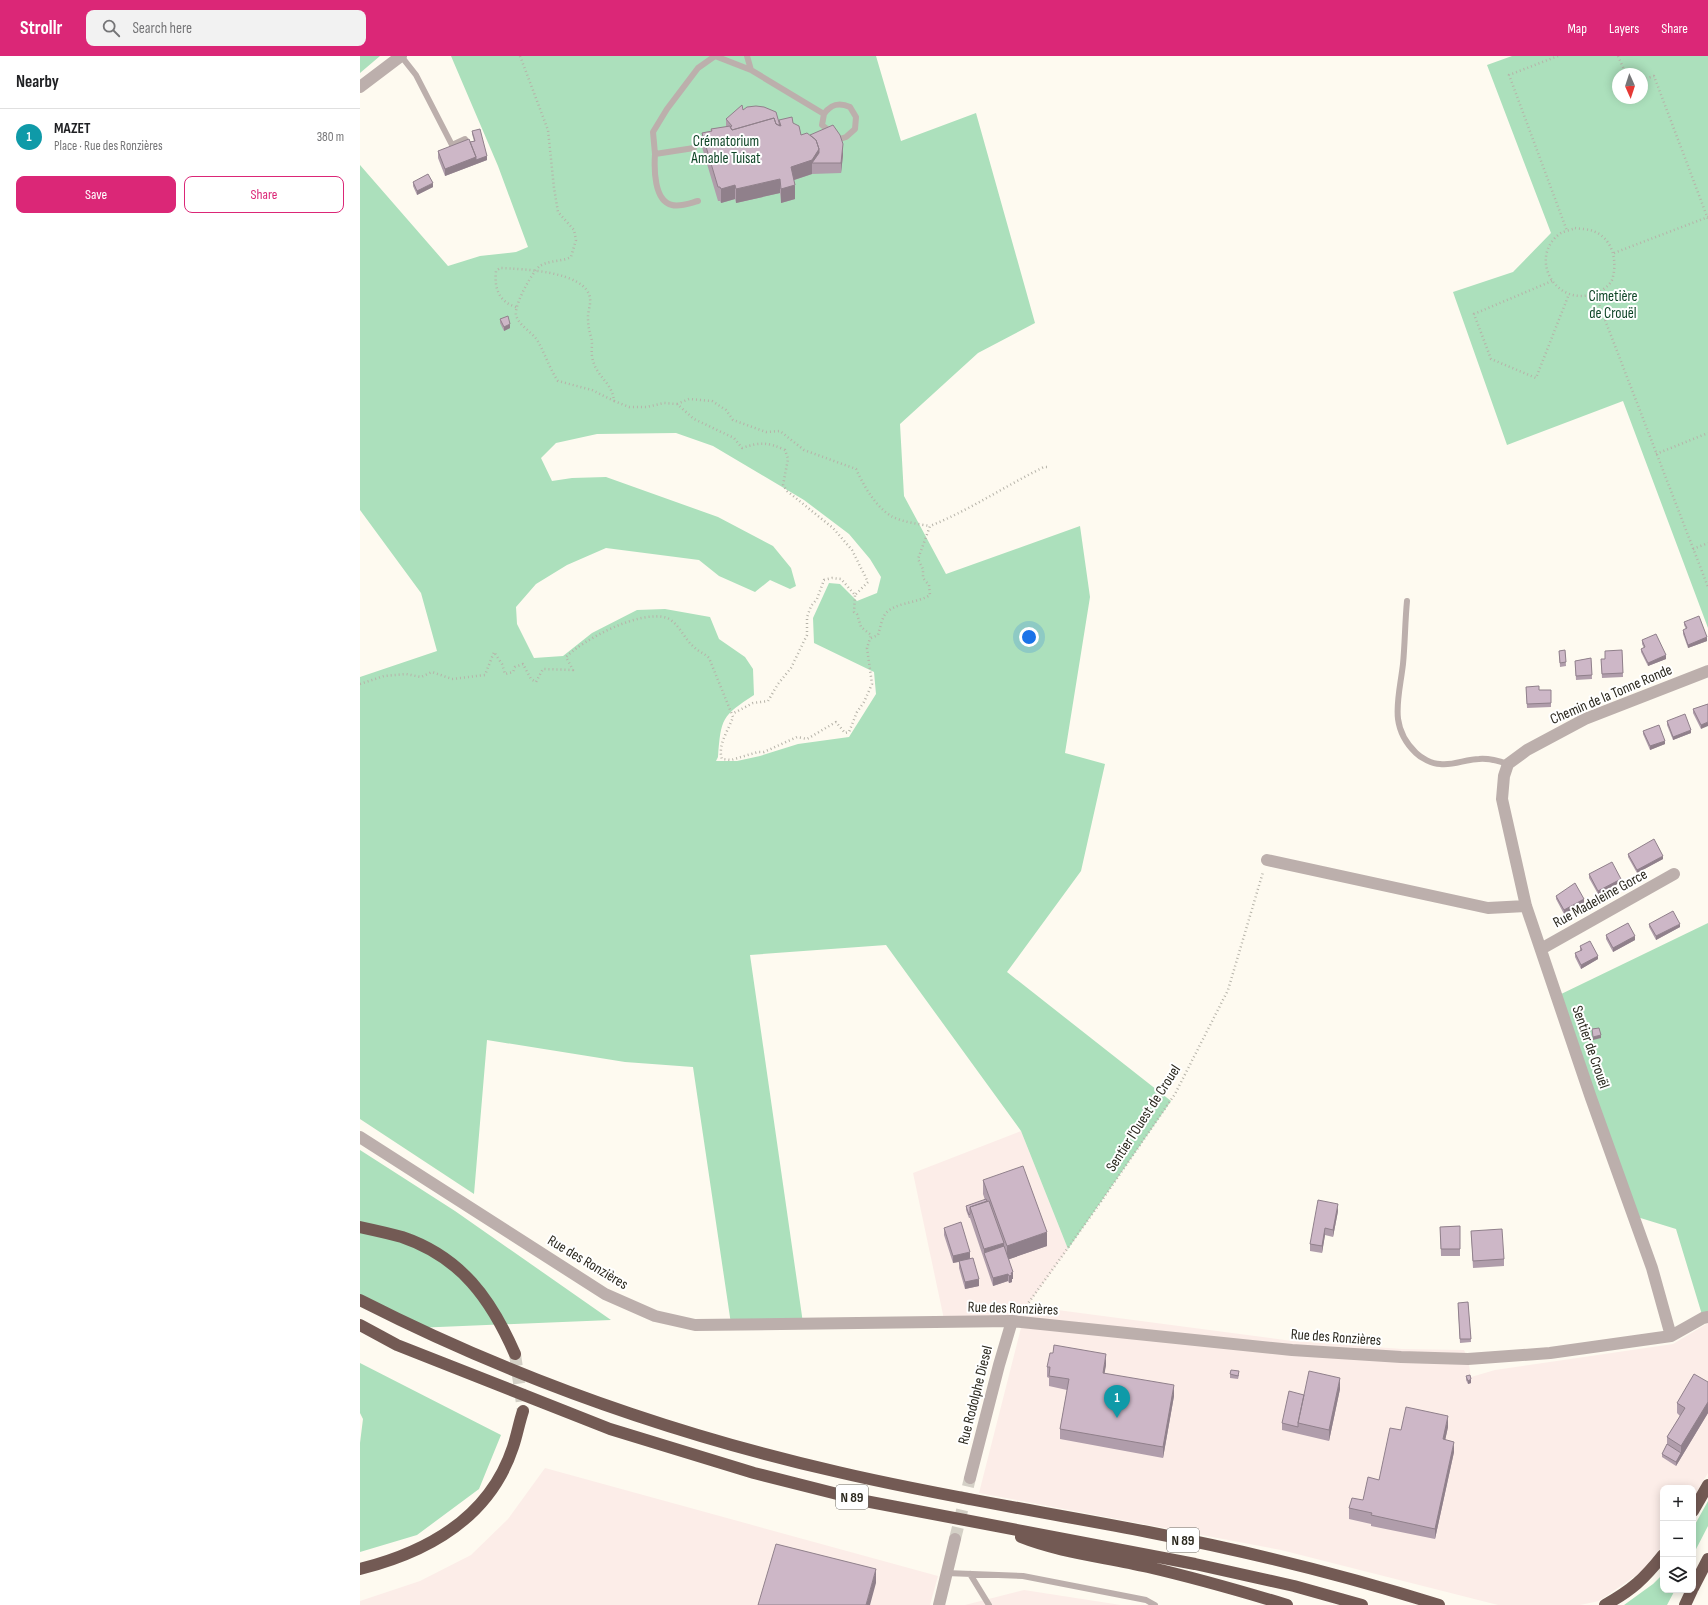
<!DOCTYPE html>
<meta charset="utf-8">
<style>
body{margin:0;font-family:"Sofia Sans Condensed",sans-serif;background:#f2f2f2;color:#202124}
.controls{position:absolute;right:12px;bottom:12px;display:grid;overflow:hidden;border-radius:8px;box-shadow:0 2px 10px #0003}
.controls button{width:36px;height:36px;display:grid;place-items:center;padding:0;border:0;border-bottom:1px solid #e0e0e0;background:#fff;color:#202124;font:20px sans-serif}
.compass{position:absolute;left:1252px;top:12px;width:36px;height:36px;border-radius:50%;background:#fff;box-shadow:0 2px 10px #0003;rotate:177deg}
.you{position:absolute;left:669px;top:581px;width:14px;height:14px;margin:-10px;border:3px solid #fff;border-radius:50%;background:#1a73e8;box-shadow:0 0 0 6px #1a73e833}
.badge{display:grid;place-items:center;width:26px;height:26px;border-radius:50%;background:#db2777;color:#fff;font-size:13px;font-weight:700}
.pin{position:absolute;translate:-50% -33px;filter:drop-shadow(0 1px 2px #0008)}
.pin::after{content:'';position:absolute;top:21px;width:14px;height:12px;background:inherit;clip-path:polygon(0 0,100% 0,50% 100%)}
.list{margin:0;padding:0;list-style:none}
h2{display:flex;justify-content:space-between;align-items:center;height:52px;margin:0;padding:0 16px;font-size:17px}
h2 small{font-size:13px;font-weight:400;color:#757577}
.list li{display:grid;grid-template-columns:26px 1fr auto;gap:12px;align-items:center;box-sizing:border-box;height:56px;padding:0 16px;border-top:1px solid #e0e0e0}
.list b{display:block;font-size:15px;white-space:nowrap}
.list p{margin:0;font-size:13px;white-space:nowrap;color:#757577}
.list em{font-size:13px;font-style:normal;color:#757577}
.actions{display:flex;gap:8px;padding:12px 16px}
.actions a{flex:1;padding:9px 0;border:1px solid #db2777;border-radius:8px;text-align:center;font-size:14px;color:#db2777}
.actions .main{background:#db2777;color:#fff}
.icon{flex:none;width:22px;height:22px;fill:none;stroke:currentColor;stroke-width:2;stroke-linecap:round;stroke-linejoin:round}
.map{position:relative;flex:none;width:1348px;height:1549px;overflow:hidden}
header{display:flex;align-items:center;gap:24px;box-sizing:border-box;height:56px;padding:0 20px;background:#db2777;color:#fff}
header strong{font-size:19px}
nav{display:flex;gap:22px;margin-inline-start:auto;font-size:14px}
.search{width:280px;height:36px;background:#f2f2f2;display:flex;align-items:center;gap:10px;box-sizing:border-box;padding:0 14px;border-radius:8px;color:#757577;font-size:15px}
main{display:flex}
aside{flex:1;background:#fff}
.map>svg:first-child{display:block}
.industrial{fill:#fcede8}
.green{fill:#ace0bc;fill-rule:evenodd}
.lines{fill:none;stroke-linecap:round;stroke-linejoin:round}
.street-tunnel{stroke:#d4d0c6;stroke-width:12;stroke-dasharray:12 6;stroke-linecap:butt}
.highway-tunnel{stroke:#d4d0c6;stroke-width:12;stroke-dasharray:12 6;stroke-linecap:butt}
.path{stroke:#b6b3a9;stroke-width:2.5;stroke-dasharray:1 3;stroke-linecap:butt}
.lane{stroke:#bcafac;stroke-width:6}
.street{stroke:#bcafac;stroke-width:12}
.highway{stroke:#735a54;stroke-width:12}
.wall{fill:#b09dab}
.shaded-wall{fill:#90808b}
.building{fill:#cdb7c7;stroke:#90808b}
.labels{text-anchor:middle;stroke-width:4;stroke-linejoin:round;paint-order:stroke}
.shield{fill:#fff;stroke:#6b6862;stroke-width:1}
.shield-label{font-size:14px;font-weight:bold;fill:#2b281e}
.park-label{font-size:15px;fill:#104628;stroke:#fff}
.street-label{font-size:15px;fill:#2b281e;stroke:#fff}
</style>
<header>
<strong>Strollr</strong>
<div class="search"><svg class="icon" aria-label="search" viewBox="0 0 24 24"><circle cx="10" cy="10" r="6"/><path d="M15 15l6 6"/></svg>Search here</div>
<nav><a>Map</a><a>Layers</a><a>Share</a></nav>
</header>
<main>
<aside>
<h2>Nearby<small></small></h2>
<ul class="list">
<li><span class="badge" style="background:#0f9aa8">1</span><div><b>MAZET</b><p>Place · Rue des Ronzières</p></div><em>380 m</em></li>
</ul>
<div class="actions"><a class="main">Save</a><a>Share</a></div>
</aside>
<div class="map">
<svg width="1348" height="1549" viewBox="0 0 1348 1549">
<rect width="100%" height="100%" fill="#fefaf0"/>
<path class="industrial" d="M661,1075L708,1193L667,1250L932,1285L1042,1293L1104,1294L1108,1303L1111,1321L1135,1314L1313,1288L1348,1267V1417L1333,1442V1432H1303V1489L1281,1516L1239,1545L1220,1549H1138L921,1494L619,1437L662,1268H585L553,1117Z
M185,1412L578,1520L570,1549H0V1545L60,1525L111,1499L148,1463Z
M664,1534L761,1549H605Z"/>
<path class="green" d="M0,0H20L0,17Z
M91,0H516L541,85L616,57L675,267L618,297L540,368L544,440L586,518L720,470L730,541L705,697L745,708L721,815L647,916L811,1045L708,1193L661,1075L526,889L390,899L443,1267L371,1268L333,1011L265,1006L127,984L114,1138L0,1063V621L77,595L61,537L0,454V109L88,210L120,200L156,196L168,191L138,110ZM316,377L353,390L444,444L489,478L510,503L521,521L517,537L497,545L480,528L469,527L453,562L454,587L514,616L516,638L489,681L438,688L400,700L377,705H356L358,701C361,662 362,660 394,639L393,613L385,601L359,583L350,561L305,553L277,554L232,577L203,600L174,602L157,568L156,551L176,528L207,509L246,492L339,504L359,520L395,536L410,524L430,533L436,530L431,512L413,490L358,461L246,421L212,422L192,425L181,402L196,387L237,378Z
M1152,0H1348V572L1263,345L1147,389L1093,236L1153,216L1191,177L1127,9ZM1258,18H1282V42H1258Z
M1348,867V1261L1343,1262L1316,1173L1274,1160L1197,940Z
M0,1094L95,1155L251,1264L55,1272L0,1243Z
M0,1307L141,1379L119,1433L57,1479L0,1496V1387L3,1363L0,1357Z
M1348,1445V1470L1333,1499V1472Z
M1303,1518V1534H1315L1307,1549H1264L1293,1528Z"/>
<g class="lines">
<path class="street-tunnel" d="M595,1483L610,1422"/>
<path class="highway-tunnel" d="M155,1298L163,1355"/>
<path class="path" d="M160,0L188,74L194,132L198,156L214,174L216,184L211,201C201,206 189,204 180,210C172,216 154,249 156,259C159,270 171,275 177,284C185,297 189,312 198,325L232,334L254,345
M1198,0L1149,19L1207,175
M1258,0L1266,18
M1282,24L1294,20L1348,163
M1215,172C1221,173 1228,173 1233,175C1253,182 1258,206 1252,224C1249,230 1242,235 1236,237C1195,253 1167,200 1201,177C1205,175 1211,174 1215,172Z
M1254,197L1348,161
M1192,225L1114,258L1131,303L1176,322L1209,238
M1235,238L1348,531
M156,251C139,246 134,232 136,215L140,212C161,213 226,215 230,242C231,248 228,255 228,261C228,269 229,274 231,281C233,287 231,294 232,300C235,321 252,325 254,345L269,351H287L304,347L317,348L334,363L374,382L382,392C400,386 408,386 425,394L428,403L423,429L427,435L473,472L492,494L508,526L495,539L481,523L472,522L464,524L457,543L451,550L447,561V579L431,612L418,628L408,645L393,647L372,658
M317,348L329,343L352,345L366,354L373,364L406,376L420,375L444,394L496,413C504,430 515,450 531,460C542,466 558,468 570,470
M1296,398L1348,377
M1333,493L1348,487
M511,582L518,579C520,573 521,566 524,560C532,546 556,548 570,539L569,529L563,522V513L558,503L570,470C610,454 645,430 684,411H689
M0,628L24,620L46,618L61,621L72,616L92,623L125,619L134,596L142,608L145,618L153,616L155,611L163,608L171,623L176,626L183,613L213,614L206,601C224,583 281,553 307,562C319,567 324,583 334,591C339,596 344,597 349,602L373,661C369,673 357,690 362,703L371,704L398,696H404L437,681L447,683L476,666L485,677L489,676L497,656L504,646L512,628L507,592L511,579L501,571L497,558L494,556L495,539
M664,1253L738,1150L815,1038L868,934L903,816"/>
<path class="lane" d="M41,0L56,19L92,89L105,83
M355,0L391,14L464,58L462,69L480,83L486,81L495,73L496,61L490,51C479,46 471,48 464,58
M387,0L391,14
M334,92L295,98L293,76L307,53L338,12L355,0
M295,98C294,113 294,145 312,149C321,151 330,147 338,145
M1047,545C1045,566 1045,587 1043,608C1039,643 1028,670 1056,697C1061,702 1072,708 1080,708C1093,710 1106,703 1119,703C1129,702 1139,705 1148,708
M586,1517L663,1520L786,1544L795,1549
M610,1518L629,1549"/>
<path class="street" d="M0,31L41,0
M907,804L1128,852L1166,850
M1181,893L1314,818
M0,1081L245,1238L295,1260L335,1269L652,1265L932,1294L1041,1301L1108,1303L1190,1297L1311,1280L1343,1262L1348,1261
M1311,1280L1292,1212L1231,1042L1166,850L1142,743L1144,720L1148,708L1167,694L1225,663L1348,615
M610,1422L639,1309L652,1265
M579,1549L595,1483"/>
<path class="highway" d="M0,1171C14,1174 28,1177 42,1181C101,1201 131,1243 155,1298
M0,1244C151,1321 312,1378 478,1416C580,1440 685,1456 788,1476C886,1495 984,1519 1079,1549
M0,1269L37,1289L250,1373L394,1417L505,1445L835,1508L934,1530L1002,1549
M1333,1455L1348,1429
M661,1481C701,1497 746,1501 788,1511C835,1522 881,1535 927,1549
M0,1513C68,1496 130,1461 153,1391C157,1379 159,1367 163,1355
M1333,1532L1348,1503
M1245,1549C1272,1534 1284,1523 1303,1499
M1325,1549L1332,1534"/>
</g>
<path class="wall" d="M383,54L419,69V64L433,67L441,79L483,99L481,117L452,118L434,124L435,143L421,147L420,137L376,147L375,143L361,147L360,145H358L342,91V77L351,75V73L366,71V63Z
M112,75L127,104L85,120L78,102V95L114,85L112,78Z
M53,126L73,131L57,139L53,130Z
M140,263L150,272L144,275L140,267Z
M1324,566L1347,585L1328,592L1323,578V574L1326,573L1324,569Z
M1282,584L1306,603L1288,610L1281,596V593L1284,592L1282,588Z
M1205,594L1206,610L1200,611L1199,595Z
M1262,594L1263,621L1242,622L1241,603H1245Z
M1231,602L1232,623L1216,624L1215,605Z
M1166,631L1179,634H1191V651L1167,652Z
M1348,648L1341,673L1333,657V653Z
M1307,665L1331,677L1313,684L1307,669Z
M1283,675L1305,688L1290,694L1283,678Z
M1268,798L1303,803L1277,817L1268,801Z
M1229,818L1261,826L1238,838L1229,822Z
M1196,840L1224,847L1204,858L1196,843Z
M1289,868L1320,871L1296,884L1289,871Z
M1246,879L1275,884L1253,896L1246,883Z
M1220,890L1238,903L1221,913L1215,901V897L1220,895Z
M623,1124L687,1190L649,1203L653,1223H652V1226L649,1227L648,1225L633,1230L610,1162H609L606,1154V1150L625,1144L623,1138Z
M978,1155L973,1181L965,1179L962,1197L950,1195V1188Z
M1100,1170V1200H1081L1080,1171Z
M584,1172L610,1202L619,1230L605,1233L599,1212V1206L593,1207L584,1179Z
M1111,1175L1144,1203V1210L1113,1212Z
M1108,1246L1111,1286L1100,1287L1098,1250Z
M746,1309L744,1317L814,1340L803,1402L700,1383V1373L707,1334L689,1330V1322L687,1321V1311Z
M870,1318L879,1319L878,1323L870,1322Z
M1106,1320L1111,1327L1108,1328L1106,1324Z
M1348,1326V1357L1316,1410L1302,1401V1398L1307,1388V1381L1320,1360L1317,1357V1347Z
M980,1333L969,1385L922,1374V1367L944,1339Z
M1088,1371L1085,1384L1094,1396L1075,1483L1011,1470V1468L989,1463V1452L1003,1444L1019,1424L1041,1374Z"/>
<path class="shaded-wall" d="M483,88V99L481,117V107Z
M459,93V107H452V118L431,125V111Z
M127,100V104L85,120V113L116,101Z
M420,123V137L376,147V133Z
M73,127V131L57,139V135Z
M375,129V143L361,147V133Z
M435,129V143L421,147V133Z
M150,268V272L144,275V271Z
M1347,581V585L1328,592V589Z
M1306,599V603L1288,610V607Z
M1348,666V670L1341,673V669Z
M1331,674V677L1313,684V681Z
M1305,685V688L1290,694V690Z
M1303,800V803L1277,817V814Z
M1261,823V826L1238,838V835Z
M1224,843V847L1204,858V854Z
M1320,868V871L1296,884V880Z
M1275,880V884L1253,896V892Z
M1238,900V903L1221,913V909Z
M1241,979V982L1233,984V981Z
M978,1148V1155L973,1181V1174Z
M965,1172V1179L962,1197V1190Z
M687,1176V1190L647,1204V1190Z
M644,1187V1197H624V1204V1193Z
M610,1196V1203L593,1207V1200Z
M653,1216V1223H652V1226L649,1227V1220L651,1217Z
M648,1218V1225L633,1230V1222Z
M619,1223V1230L605,1233V1226Z
M746,1298V1309L743,1327V1317Z
M980,1322V1333L969,1385V1374Z
M1111,1323V1327L1108,1328V1325Z
M814,1329V1340L803,1402V1391Z
M1348,1346V1357L1316,1410V1406L1321,1397V1390Z
M1088,1360V1371L1083,1394V1383Z
M1094,1386V1396L1075,1483V1473Z
M516,1513V1527L510,1549H506Z"/>
<path class="building" d="M382,49L383,54L387,51L396,50L404,51L416,56L420,70L416,68L414,62L372,74L370,71L372,70L366,63Z
M432,61L433,67L439,70L441,79L447,77L456,84L459,93L452,104L431,111L435,129L421,133L420,123L376,133L375,129L361,133L360,131H358L342,77L352,75L351,73L370,70L372,74L414,62L416,68L421,70L419,64Z
M473,69L480,79L483,88L481,107H452L459,97V93L456,84L450,79Z
M120,73L127,100L116,104V101L110,86L115,85L112,75Z
M109,83L116,101L85,113L78,95Z
M68,118L73,127L57,135L53,126Z
M148,260L150,268L144,271L140,263Z
M1339,560L1347,581L1328,589L1323,574L1327,572L1324,566Z
M1296,578L1306,599L1288,607L1281,593L1285,591L1282,584Z
M1205,594L1206,606L1200,607L1199,595Z
M1262,594L1263,617L1242,618L1241,603H1245V595Z
M1231,602L1232,619L1216,620L1215,605Z
M1179,630V634H1191V647L1167,648L1166,631Z
M1348,648V666L1341,669L1333,653Z
M1325,658L1331,674L1313,681L1307,665Z
M1299,669L1305,685L1290,690L1283,675Z
M1294,783L1303,800L1277,814L1268,798Z
M1252,806L1261,823L1238,835L1229,818Z
M1215,827L1224,843L1204,854L1196,840Z
M1313,855L1320,868L1296,880L1289,868Z
M1268,867L1275,880L1253,892L1246,879Z
M1230,885L1238,900L1221,909L1215,897L1222,894L1220,890Z
M1239,972L1241,979L1233,981L1232,973Z
M663,1110L687,1176L647,1190L623,1124Z
M626,1143L627,1145L610,1151V1158L609,1159L606,1150Z
M958,1144L978,1148L973,1174L965,1172L962,1190L950,1188Z
M629,1145L644,1187L624,1193L610,1151Z
M601,1166L610,1196L593,1200L584,1172Z
M1100,1170V1193H1081L1080,1171Z
M1142,1173L1144,1203L1113,1205L1111,1175Z
M644,1190L653,1216L651,1217L652,1219L649,1220L648,1218L633,1222L624,1197Z
M613,1202L619,1223L605,1226L599,1205Z
M1108,1246L1111,1283H1100L1098,1247Z
M694,1289L746,1298L743,1317L814,1329L803,1391L700,1373L709,1323L689,1320L690,1311H687L690,1297H693Z
M871,1314L879,1315L878,1320L870,1318Z
M949,1315L980,1322L969,1374L938,1367Z
M1334,1318L1348,1326V1346L1321,1390L1307,1381L1325,1352L1317,1347Z
M1110,1319L1111,1323L1108,1325L1106,1320Z
M929,1335L944,1339L938,1367V1371L922,1367Z
M1046,1351L1088,1360L1083,1383L1094,1386L1075,1473L1011,1459L1012,1457L989,1452L992,1442L1003,1444L1008,1421L1019,1424L1030,1372L1041,1374Z
M1307,1388L1321,1397L1316,1406L1302,1398Z
M416,1488L516,1513L506,1549H398Z"/>
<g class="labels">
<g class="shield">
<rect x="476" y="1429" width="32" height="24" rx="3"/>
<rect x="807" y="1472" width="32" height="24" rx="3"/>
</g>
<g class="shield-label">
<text x="492" y="1446">N 89</text>
<text x="823" y="1489">N 89</text>
</g>
<g class="park-label">
<text x="366" y="90">Crématorium<tspan x="366" dy="17">Amable Tuisat</tspan></text>
<text x="1253" y="245">Cimetière<tspan x="1253" dy="17">de Crouël</tspan></text>
</g>
<g class="street-label">
<text transform="translate(1251 638) rotate(-23)" y="5">Chemin de la Tonne Ronde</text>
<text transform="translate(1240 842) rotate(-29)" y="5">Rue Madeleine Gorce</text>
<text transform="translate(1231 991) rotate(71)" y="5">Sentier de Crouël</text>
<text transform="translate(783 1062) rotate(-57)" y="5">Sentier l'Ouest de Crouel</text>
<text transform="translate(228 1206) rotate(31)" y="5">Rue des Ronzières</text>
<text transform="translate(653 1252) rotate(2)" y="5">Rue des Ronzières</text>
<text transform="translate(976 1281) rotate(4)" y="5">Rue des Ronzières</text>
<text transform="translate(615 1339) rotate(-76)" y="5">Rue Rodolphe Diesel</text>
</g>
</g>
</svg>
<div class="controls">
<button>+</button>
<button>−</button>
<button><svg class="icon" aria-label="layers" viewBox="0 0 24 24"><path d="M12 4l9 5-9 5-9-5zM3 14l9 5 9-5"/></svg></button>
</div>
<svg class="compass" viewBox="-18 -18 36 36"><path d="M0-13l5 13h-10z" fill="#e53935"/><path d="M0 13l5-13h-10z" fill="#757577"/></svg>
<div class="you"></div>
<div class="pin badge" style="left:757px;top:1362px;background:#0f9aa8">1</div>
</div>
</main>
